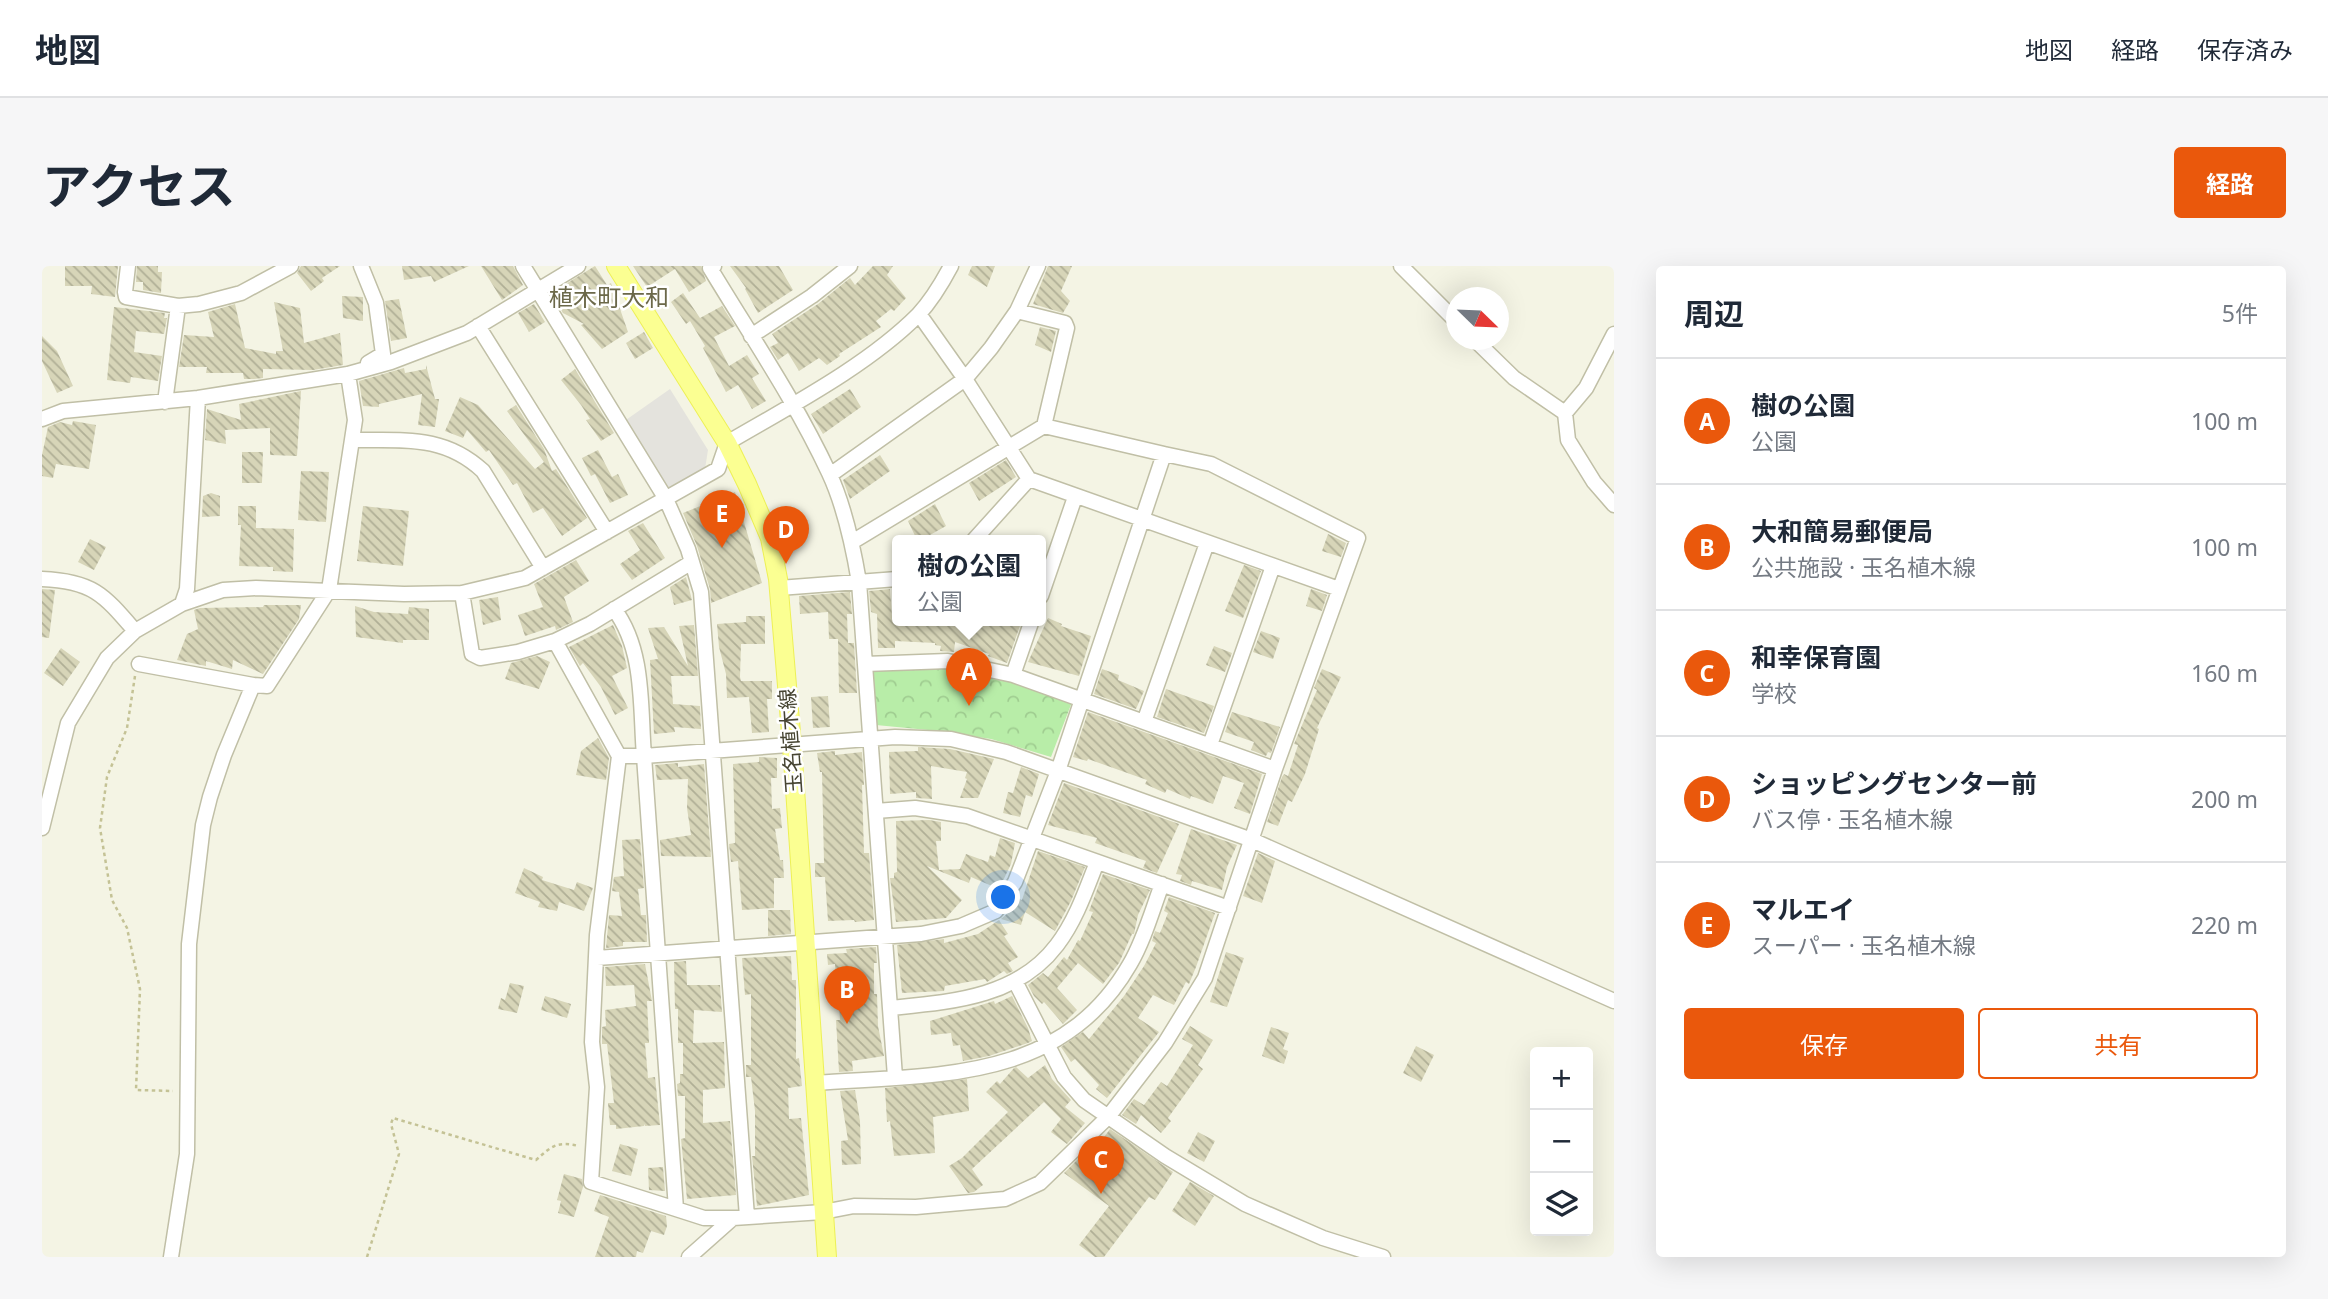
<!DOCTYPE html>
<html lang="ja">
<meta charset="utf-8">
<style>
body{margin:0;font-family:"Noto Sans","Noto Sans JP",sans-serif;background:#f6f6f7;color:#1f2937}
.controls{position:absolute;right:21px;bottom:21px;display:grid;overflow:hidden;border-radius:7px;box-shadow:0 7px 28px #0002}
.controls button{width:63px;height:63px;display:grid;place-items:center;padding:0;border:0;border-bottom:2px solid #e0e1e3;background:#fff;color:#1f2937;font:35px sans-serif}
.compass{position:absolute;left:1404px;top:21px;width:63px;height:63px;border-radius:50%;background:#fff;box-shadow:0 7px 28px #0002;rotate:113deg}
.you{position:absolute;left:962px;top:632px;width:24px;height:24px;margin:-18px;border:5px solid #fff;border-radius:50%;background:#1a73e8;box-shadow:0 0 0 10px #1a73e833}
.badge{display:grid;place-items:center;width:46px;height:46px;border-radius:50%;background:#ea580c;color:#fff;font-size:23px;font-weight:700}
.pin{position:absolute;translate:-50% -58px;filter:drop-shadow(0 2px 4px #0008)}
.pin::after{content:'';position:absolute;top:37px;width:24px;height:21px;background:inherit;clip-path:polygon(0 0,100% 0,50% 100%)}
.popup{position:absolute;left:850px;top:269px;width:154px;height:91px;box-sizing:border-box;display:grid;place-content:center;border-radius:7px;background:#fff;filter:drop-shadow(0 2px 5px #0005);font-size:23px;white-space:nowrap;color:#747a83}
.popup b{font-size:26px;color:#1f2937}
.popup::after{content:'';position:absolute;left:50%;top:100%;margin-left:-14px;border:14px solid transparent;border-top-color:#fff}
.list{margin:0;padding:0;list-style:none}
h2{display:flex;justify-content:space-between;align-items:center;height:91px;margin:0;padding:0 28px;font-size:30px}
h2 small{font-size:23px;font-weight:400;color:#747a83}
.list li{display:grid;grid-template-columns:46px 1fr auto;gap:21px;align-items:center;box-sizing:border-box;height:126px;padding:0 28px;border-top:2px solid #e0e1e3}
.list b{display:block;font-size:26px;white-space:nowrap}
.list p{margin:0;font-size:23px;white-space:nowrap;color:#747a83}
.list em{font-size:23px;font-style:normal;color:#747a83}
.actions{display:flex;gap:14px;padding:21px 28px}
.actions a{flex:1;padding:16px 0;border:2px solid #ea580c;border-radius:7px;text-align:center;font-size:24px;color:#ea580c}
.actions .main{background:#ea580c;color:#fff}
.icon{flex:none;width:38px;height:38px;fill:none;stroke:currentColor;stroke-width:2;stroke-linecap:round;stroke-linejoin:round}
.map{position:relative;flex:none;width:1572px;height:991px;overflow:hidden;border-radius:7px}
header{display:flex;align-items:center;gap:42px;box-sizing:border-box;height:98px;padding:0 35px;background:#fff;border-bottom:2px solid #e0e1e3}
header strong{font-size:33px}
nav{display:flex;gap:38px;margin-inline-start:auto;font-size:24px}
.intro{display:flex;align-items:center;justify-content:space-between;box-sizing:border-box;height:168px;padding:0 42px}
h1{margin:0;font-size:49px}
.button{padding:18px 32px;border-radius:7px;background:#ea580c;color:#fff;font-size:24px;font-weight:700}
main{display:flex;gap:42px;padding:0 42px}
aside{flex:1;background:#fff;border-radius:7px;box-shadow:0 7px 28px #0002}
.map>svg:first-child{display:block}
.park{fill:url(#park-crowns)}
.parking{fill:#e4e3dd}
.building{fill:url(#building-back-hatch)}
.lines{fill:none;stroke-linecap:round;stroke-linejoin:round}
.minor-casing{stroke:#c0bfa6;stroke-width:17}
.major-casing{stroke:#edf056;stroke-width:20}
.path{stroke:#c4c295;stroke-width:2.5;stroke-dasharray:3.5 3.5;stroke-linecap:butt}
.minor{stroke:#fff;stroke-width:14}
.major{stroke:#fbff92;stroke-width:18}
.labels{text-anchor:middle;stroke-width:5;stroke-linejoin:round;paint-order:stroke}
.street-label{font-size:21px;fill:#474533;stroke:#fff}
.quarter-label{font-size:24px;fill:#6b6849;stroke:#fff}
</style>
<header>
<strong>地図</strong>
<nav><a>地図</a><a>経路</a><a>保存済み</a></nav>
</header>
<div class="intro"><h1>アクセス</h1><a class="button">経路</a></div>
<main>
<div class="map">
<svg width="1572" height="991" viewBox="0 0 1572 991">
<defs>
<pattern id="park-crowns" width="20" height="18" patternUnits="userSpaceOnUse" patternTransform="scale(1.75)"><rect width="20" height="18" fill="#b8eda8"/><path d="M2 6a3 3 0 1 1 6 0M12 15a3 3 0 1 1 6 0" fill="none" stroke="#a0cd91"/></pattern>
<pattern id="building-back-hatch" width="6" height="6" patternUnits="userSpaceOnUse" patternTransform="scale(1.75)"><rect width="6" height="6" fill="#d7d5b8"/><path d="M-1 5l2 2M0 0l6 6M5-1l2 2" fill="none" stroke="#b0af96"/></pattern>
</defs>
<rect width="100%" height="100%" fill="#f4f4e4"/>
<path class="park" d="M910,399L959,409L1030,436L1009,491L949,473L896,465L834,459L828,404Z"/>
<path class="parking" d="M628,123L666,184L663,203L620,225L581,156Z"/>
<path class="building" d="M23,0H76L73,31L49,28L50,20H23Z
M95,0H116V6H120L119,27L101,24V16H94Z
M259,0H298L280,12L282,15L269,25L255,7Z
M360,0H427L392,16L389,10L362,14Z
M439,0H471L481,19L460,34Z
M553,0L565,19L569,17L586,66L560,83L539,59L542,58L521,47L509,27Z
M591,0H659L664,15L647,26L633,3L605,21Z
M688,0H737L751,24L716,47L703,23L704,22Z
M831,0H851L845,9L864,32L852,45L849,43L834,55L839,61L797,88L798,90L785,99L777,92L757,105L746,87L736,94L728,81L736,77L730,68L776,38L808,12L813,19Z
M930,0H953L945,21L926,9Z
M1006,0H1030L1019,25L1028,35L1021,47L991,38Z
M641,27L658,52L680,40L693,60L672,71L687,100L705,89L717,108L710,112L724,135L710,143L696,119L684,126L661,82L663,80L648,55L644,58L629,36Z
M300,30L321,31V55L301,52Z
M357,33L365,72L349,75L343,35Z
M232,36L258,42L262,77L298,67L301,99L271,104L221,103V112L212,113H202L201,107H164L165,101H137L142,69L172,71L166,46L193,38L203,82L234,88V85H241Z
M492,38L503,56L487,66L476,47Z
M72,41L123,47L122,52H125L122,68L94,65L92,86L120,90L116,115L89,111L88,117L65,114Z
M998,61L1014,65L1009,86L993,79Z
M602,66L611,82L593,93L584,77Z
M0,70L15,85L31,120L15,127L0,95Z
M384,99L393,133H397L393,161L376,159L380,128L337,138V141L321,140L317,115L362,102L363,107L384,103Z
M533,103L572,167L559,175L544,154L548,153L539,139L519,114Z
M808,123L819,141L781,168L769,148Z
M259,125L255,190L228,189V162L183,164L184,178L163,174L165,143L199,154L197,138Z
M418,131L436,139L493,203L502,196L465,145L474,139L502,183L510,205L514,203L545,252L520,270L501,242L491,247L475,217L471,219L447,184L444,186L425,164L421,172L403,165Z
M31,155L54,159L47,203L14,198L11,212L0,210V189L6,161L18,156L30,159Z
M556,184L570,211L576,208L586,229L568,237L553,208L549,210L540,192Z
M200,186H221L220,217H200Z
M838,189L848,205L808,233L801,214Z
M964,194L974,211L937,235L927,217Z
M259,205L287,206L284,256L256,254Z
M693,226L720,317L669,337L668,323L655,280L641,247Z
M169,227L178,230V250L160,251L161,230Z
M893,238L904,260L879,274H875L866,255Z
M196,240H214V262L252,263L251,306L231,305V301L197,300L199,259H196Z
M321,240L367,245L361,300L315,295Z
M601,257L623,292L590,314L578,298L598,284L586,265Z
M1286,268L1304,277L1299,291L1280,285Z
M48,273L64,281L52,304L36,296Z
M534,294L547,315L522,331L531,356L514,364L513,360L483,370L476,349L501,341L492,318Z
M1202,299L1219,305L1201,352L1183,345Z
M644,311L650,334L632,339L628,321Z
M0,323L13,324L7,372L0,371Z
M848,323L850,351H853V354H980L965,397L946,390L947,388L913,376L912,386L898,385L899,380L893,379V377L853,375V382H836L835,348L829,346L827,325Z
M1269,323L1285,329L1280,345L1264,340Z
M808,326L810,348H805L806,377H812L815,427H797L796,373H787L786,346L758,348L757,330Z
M456,331L459,354L441,359L437,334Z
M222,339H259L257,353L221,408L191,394L190,403L164,395V400L135,394L145,368L156,363L152,344L158,342L221,341Z
M313,340L332,346L366,348L367,341L387,343V374H361V377L314,371Z
M704,350H723V378H699L698,411L699,415H730V433H725L727,466L710,467L707,431L685,432L684,408L677,381L675,358L704,356Z
M1006,352L1020,358L1019,360L1049,370L1037,410L986,396Z
M571,359L580,380L585,402L570,410L586,442L573,449L559,421L541,397L538,400L527,381Z
M652,359L656,410H629L631,438L658,440L659,463L632,461L633,466L612,468L608,394L616,393L606,362L622,361L646,400L637,360Z
M1219,365L1238,372L1231,393L1211,386Z
M1172,380L1190,387L1183,406L1164,399Z
M19,382L38,396L21,420L2,407Z
M495,390L508,396L497,423L463,413L469,397Z
M1060,403L1077,409L1076,414L1102,425L1094,443L1052,428Z
M1280,403L1299,411L1275,462L1277,463L1263,508L1250,536L1246,534L1236,560L1225,556L1240,511L1242,508L1246,510L1256,479L1252,478L1275,424L1272,422Z
M1124,423L1172,440L1162,467L1115,451Z
M786,430L788,461L771,462L769,431Z
M1046,446L1220,508L1208,548L1192,542L1202,517L1181,510L1171,538L1149,530L1148,533L1125,523L1123,527L1103,518L1105,514L1046,493L1045,495L1031,491Z
M1190,446L1238,461L1229,487L1226,486L1224,490L1209,484L1212,476L1183,466Z
M556,472L567,492L564,514L534,509L539,485Z
M876,481L908,483L952,493L936,532H918L925,513L923,512L925,506L889,500L890,533L874,532V526L848,528L847,486L876,485Z
M793,485V489L820,486L822,519H820L822,587H827L832,654L813,656L812,654L786,655L783,611H773V597H782L780,506H778L775,487Z
M717,491L735,492V512H729L730,543L738,542L740,562L733,563L738,594H741L742,612H732V642L700,644L696,595L689,596L687,578L693,577L691,498L717,496Z
M636,497V501L662,498L669,591L619,590L618,574L649,569L645,542L646,513L615,514L613,499Z
M979,501L997,508L990,531L984,529L978,551L961,547L966,526L971,527Z
M1022,517L1137,558L1115,607L1101,602L1104,595L1053,577L1055,572L1006,559Z
M887,554L899,556V575H894L897,604L918,603L924,588L946,596L948,589L953,591L958,572L973,577L969,598L957,623L929,611L927,617L885,600L920,634L904,652L854,656L848,612H852V607L855,606L854,555Z
M1149,563L1195,579L1185,601L1180,624L1150,615L1149,619L1138,615L1140,609L1134,608Z
M598,573L602,622L596,623L599,649H604L605,676H581V680L564,682L567,649L580,650L577,626L570,625L572,611L582,610L580,574Z
M996,585L1043,601L1029,635L1013,665L983,646L979,659L959,653L966,647L974,632L980,634Z
M1216,587L1233,595L1220,637L1201,630Z
M482,602L501,611L500,614L532,624L535,616L551,622L542,645L517,636L515,645L496,641L498,636L473,627Z
M1061,608L1108,624L1096,649L1092,668H1090L1077,697L1061,718L1036,697L1015,722L1035,744L1021,758L1002,736L1000,738L992,730L986,719L1001,707L1006,711L1022,691L1025,694L1036,674L1038,675L1051,646L1047,645Z
M1127,631L1173,647L1154,701L1147,718L1144,716L1132,739L1111,729L1096,752L1117,766L1065,832L1054,823L1057,819L1033,793L1029,796L1019,781L1041,766L1047,773L1082,730L1102,700L1114,677L1110,675L1113,665L1118,667L1126,647L1122,645Z
M726,644H748L749,668L726,670Z
M957,654L966,668L962,670L976,691L966,697L971,705L965,708L962,705L945,716L943,713L903,720L902,725L860,727L855,679L902,673V677L936,668Z
M834,681L835,697H832V728H835L836,760L842,790L810,795L811,805L797,806L794,754H798L796,721L794,722L793,698L786,699L785,688L805,687L804,683Z
M1184,686L1202,692L1185,741L1168,736Z
M749,690L750,714H754V793L757,792L760,820L746,822L747,853L759,852L767,929L715,940L710,890H713V845L709,811H704V799H709V728L703,729L700,692Z
M644,695L645,719H678L680,746L652,744L651,777L682,776L683,822L661,824V857L688,855L694,929L645,933L639,873L643,872V830H636L635,818L638,817V808H641V777H636V743H633L632,696Z
M603,698L610,735H605L607,777H603L606,812L613,811L618,859L603,860V858L602,860L574,863V859H568L566,837H572L565,778H560V761L564,760L563,744L594,740L592,719L564,720L563,701Z
M468,717L482,720L475,747L456,743L459,732L463,734Z
M503,730L529,738L525,752L499,744Z
M970,730L986,762L990,775L986,777L947,790L921,795L918,779L911,780L909,767L889,769L888,755L952,735L953,738Z
M1148,760L1171,774L1156,799L1161,803L1126,852L1129,855L1119,867L1099,849L1094,858L1080,849L1092,833L1102,839L1119,816L1125,820L1151,779L1140,773Z
M1229,761L1247,767L1241,783L1246,785L1242,798L1220,790Z
M1374,780L1392,789L1379,816L1361,807Z
M1003,799L1010,813L1029,834L1023,841L1043,857L1025,878L1009,866L1019,853L1002,836L930,903L941,919L932,926L926,927L907,900L920,892L966,846L944,826L955,815L958,818L972,802L974,801L986,812Z
M925,813L927,845L891,851L893,887L852,890L848,855L845,856L843,822Z
M813,824L818,855L819,898L800,899L799,875L806,874L798,825Z
M1068,863L1131,906L1113,934L1107,931L1062,991H1053L1037,979L1067,940L1022,907L1037,892L1043,897Z
M1156,866L1173,875L1162,896L1145,887Z
M578,878L596,883L589,910L570,905Z
M621,901L623,925L607,924L606,902Z
M522,908L540,913L541,921L532,951L516,947L519,935L515,934Z
M1148,916L1172,930L1153,960L1130,945Z
M558,929L624,950L625,960L622,969L609,965L601,987L595,985L594,991H553L567,951L552,945Z"/>
<g class="lines">
<defs>
<path id="minor" d="M86,0L83,26L84,31L136,40L157,38L199,27L249,0
M319,0L334,37L341,88L326,97
M481,0L624,233L646,283L659,326L705,951
M672,0L668,2C709,70 754,136 787,207C803,241 811,280 817,316L853,811
M1359,0L1414,55
M975,45L996,0
M877,48L923,113L987,213L1297,323
M436,60L565,266
M1572,68L1544,122L1523,147L1526,174L1552,216L1572,239
M709,70L770,30L808,0
M1433,74L1472,112L1523,147
M123,136L136,40
M0,153L21,145L156,132L306,108L349,96L425,67L536,0
M310,174C361,175 401,168 441,205L501,302
M788,209L923,113L949,82L975,45L1023,57L1025,62L1002,160
M932,274L987,213
M810,276L1002,160L1122,188
M0,313C51,315 62,329 93,365
M737,322L855,313
M420,327L430,388L438,392L476,386L513,375L548,358L650,296
M999,330L1033,231
M140,338L145,323L156,132
M513,375L577,490H602C598,441 603,384 572,343
M97,398L211,419
M823,398L906,395L971,409L1233,503
M971,409L990,354
M1102,456L1165,277
M1168,479L1231,300
M577,490L555,669L550,776L555,821L549,916L634,943
M834,545L873,542L925,550L1187,642
M0,562L26,457L65,392L93,365L140,338L181,324L214,322L362,328L420,327L483,312L676,203L685,177C748,140 825,100 876,49C889,35 900,17 909,0
M555,692L879,668L919,660L954,645L973,616L1016,505L1122,188L1169,198L1316,272L1233,503L1163,712L1123,777L1066,851L998,917L963,933L874,941L812,940L781,946L691,952H662L634,943L602,490L853,471L909,473L964,486L1210,574L1572,735
M974,717L1022,811L1042,834L1123,890L1203,938L1281,972L1341,991
M848,742C909,736 975,732 1015,679C1034,654 1044,624 1055,596
M772,817C892,808 1019,818 1088,698C1102,674 1110,645 1120,618
M129,991L145,888L147,678L161,559L168,531L182,489L211,419L225,420L287,324L313,154L306,108
M647,991L691,952"/>
<path id="major" d="M574,0L685,177L705,218L728,272L736,313L750,479L785,991"/>
</defs>
<use href="#minor" class="minor-casing"/>
<use href="#major" class="major-casing"/>
<path class="path" d="M93,410L85,462L65,511L58,562L70,634L85,662L98,723L94,824L131,825
M325,991L357,888L349,858L351,852L494,894C510,880 514,875 537,880"/>
<use href="#minor" class="minor"/>
<use href="#major" class="major"/>
</g>
<g class="labels">
<g class="street-label">
<text transform="translate(749 475) rotate(-94)" y="7">玉名植木線</text>
</g>
<g class="quarter-label">
<text x="567" y="40">植木町大和</text>
</g>
</g>
</svg>
<div class="controls">
<button>+</button>
<button>−</button>
<button><svg class="icon" aria-label="layers" viewBox="0 0 24 24"><path d="M12 4l9 5-9 5-9-5zM3 14l9 5 9-5"/></svg></button>
</div>
<svg class="compass" viewBox="-18 -18 36 36"><path d="M0-13l5 13h-10z" fill="#e53935"/><path d="M0 13l5-13h-10z" fill="#747a83"/></svg>
<div class="you"></div>
<div class="pin badge" style="left:927px;top:440px">A</div>
<div class="popup"><b>樹の公園</b>公園</div>
<div class="pin badge" style="left:805px;top:758px">B</div>
<div class="pin badge" style="left:1059px;top:928px">C</div>
<div class="pin badge" style="left:744px;top:298px">D</div>
<div class="pin badge" style="left:680px;top:282px">E</div>
</div>
<aside>
<h2>周辺<small>5件</small></h2>
<ul class="list">
<li><span class="badge">A</span><div><b>樹の公園</b><p>公園</p></div><em>100 m</em></li>
<li><span class="badge">B</span><div><b>大和簡易郵便局</b><p>公共施設 · 玉名植木線</p></div><em>100 m</em></li>
<li><span class="badge">C</span><div><b>和幸保育園</b><p>学校</p></div><em>160 m</em></li>
<li><span class="badge">D</span><div><b>ショッピングセンター前</b><p>バス停 · 玉名植木線</p></div><em>200 m</em></li>
<li><span class="badge">E</span><div><b>マルエイ</b><p>スーパー · 玉名植木線</p></div><em>220 m</em></li>
</ul>
<div class="actions"><a class="main">保存</a><a>共有</a></div>
</aside>
</main>
